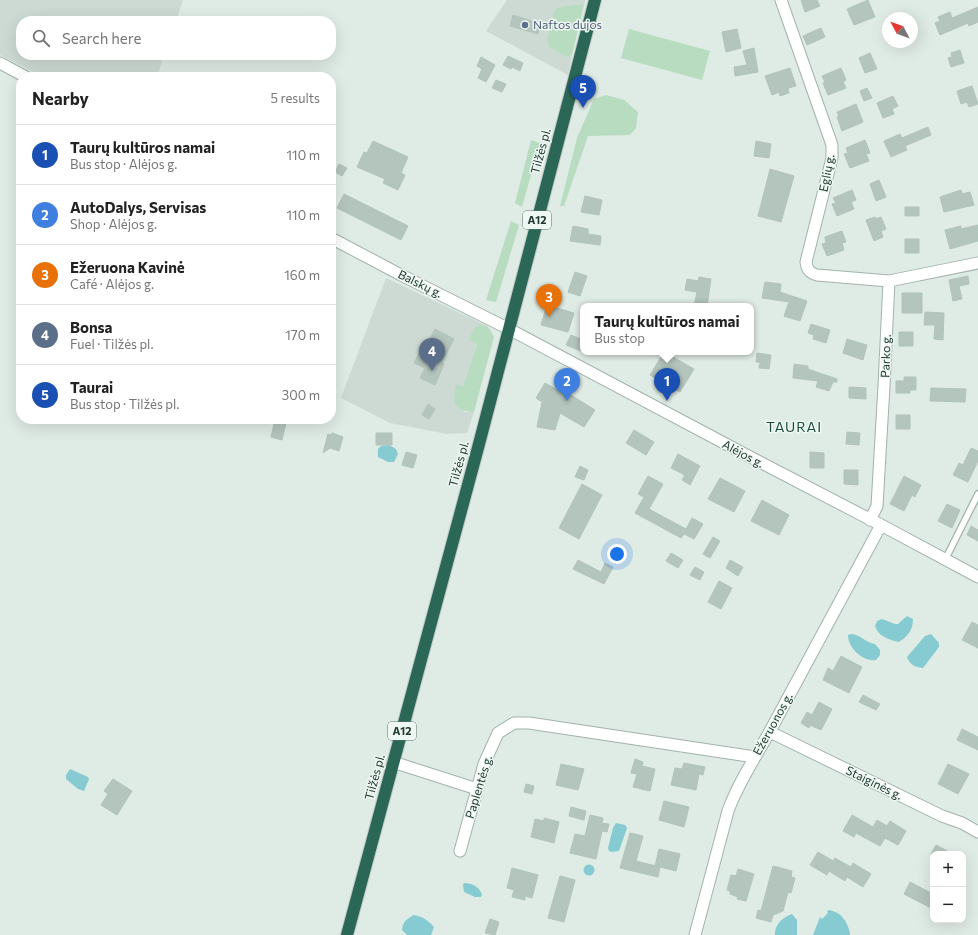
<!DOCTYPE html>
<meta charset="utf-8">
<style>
body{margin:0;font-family:Commissioner,sans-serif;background:#f6f6f6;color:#222}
.controls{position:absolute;right:12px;bottom:12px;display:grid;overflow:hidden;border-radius:8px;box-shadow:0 4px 16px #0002}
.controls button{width:36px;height:36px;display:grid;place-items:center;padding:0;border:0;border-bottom:1px solid #e0e0e0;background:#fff;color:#222;font:20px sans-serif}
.compass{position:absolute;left:882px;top:12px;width:36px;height:36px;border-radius:50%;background:#fff;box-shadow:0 4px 16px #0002;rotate:311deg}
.you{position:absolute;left:617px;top:554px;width:14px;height:14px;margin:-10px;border:3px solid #fff;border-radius:50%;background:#1a73e8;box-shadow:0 0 0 6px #1a73e833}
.badge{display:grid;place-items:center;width:26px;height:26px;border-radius:50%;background:#ea580c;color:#fff;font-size:13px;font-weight:700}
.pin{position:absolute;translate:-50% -33px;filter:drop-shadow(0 1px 2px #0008)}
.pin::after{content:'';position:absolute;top:21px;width:14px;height:12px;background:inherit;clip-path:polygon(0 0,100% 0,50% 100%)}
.popup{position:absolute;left:580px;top:303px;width:174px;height:52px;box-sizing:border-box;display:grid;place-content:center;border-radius:8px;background:#fff;filter:drop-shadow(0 1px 3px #0005);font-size:13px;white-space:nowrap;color:#767676}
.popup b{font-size:15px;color:#222}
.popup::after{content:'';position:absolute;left:50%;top:100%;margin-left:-8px;border:8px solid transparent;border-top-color:#fff}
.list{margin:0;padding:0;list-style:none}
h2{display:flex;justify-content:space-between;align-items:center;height:52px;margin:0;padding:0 16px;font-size:17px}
h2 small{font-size:13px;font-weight:400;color:#767676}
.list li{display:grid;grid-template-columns:26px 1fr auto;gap:12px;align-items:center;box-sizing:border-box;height:60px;padding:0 16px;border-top:1px solid #e0e0e0}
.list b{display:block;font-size:15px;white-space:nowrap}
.list p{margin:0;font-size:13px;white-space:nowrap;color:#767676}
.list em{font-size:13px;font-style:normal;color:#767676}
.icon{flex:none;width:22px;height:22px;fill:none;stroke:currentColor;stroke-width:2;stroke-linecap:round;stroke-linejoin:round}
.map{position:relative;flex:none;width:978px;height:935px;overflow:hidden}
.search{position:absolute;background:#fff;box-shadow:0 4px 16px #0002;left:16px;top:16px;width:320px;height:44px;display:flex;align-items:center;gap:10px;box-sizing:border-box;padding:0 14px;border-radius:16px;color:#767676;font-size:15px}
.panel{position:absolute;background:#fff;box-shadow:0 4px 16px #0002;left:16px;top:72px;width:320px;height:352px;border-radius:16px}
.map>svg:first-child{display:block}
.built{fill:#cddad3}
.green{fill:#b7dcbf}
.water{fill:#85cbd1}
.building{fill:#b4c5bd;stroke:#b1c4bb}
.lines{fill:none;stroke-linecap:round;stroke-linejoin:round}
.lane-casing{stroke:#a2b3ac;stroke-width:8}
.street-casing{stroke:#a2b3ac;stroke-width:13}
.highway-casing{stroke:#c1c8c6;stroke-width:14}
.lane{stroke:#fff;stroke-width:5.5}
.street{stroke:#fff;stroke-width:11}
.highway{stroke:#2b6757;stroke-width:12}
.service-dot{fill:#5c6f8a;stroke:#eff7f3;stroke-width:1.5}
.labels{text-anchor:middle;stroke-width:3;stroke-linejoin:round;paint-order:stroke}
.shield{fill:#eff7f3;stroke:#5e736c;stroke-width:1}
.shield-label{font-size:11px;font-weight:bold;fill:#203b32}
.service-label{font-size:12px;fill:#4e5e75;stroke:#eff7f3;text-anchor:start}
.street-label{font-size:12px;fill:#203b32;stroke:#eff7f3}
.quarter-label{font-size:14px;letter-spacing:1px;fill:#1c4d3d;stroke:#eff7f3}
</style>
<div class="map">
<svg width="978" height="935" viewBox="0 0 978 935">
<rect width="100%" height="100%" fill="#dfebe5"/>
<path class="built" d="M0,0H183L176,21H21V55H164L157,77H43L0,55Z
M507,0H585L584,5H573L558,7L554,11L547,39L550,47L567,57L572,55L568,75L486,31Z
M386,278L487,326L481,325L469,340L477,343L463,386L457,384L464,412H474L467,433L447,434L390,423L341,398Z"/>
<path class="green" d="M573,5H584L572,55L567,57L549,47L547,39L554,11L558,7Z
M629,29L710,51L702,80L621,58Z
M606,95L624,100L638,112L636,128L630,135L588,136L564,206H560L577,138L594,99Z
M531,140L540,143L522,207L515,203Z
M511,221L519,225L496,302L486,300Z
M481,325L487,326L491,331L494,337L474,412C452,411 453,402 456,384L463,386L477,344L469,340C472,333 473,327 481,325Z"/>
<path class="water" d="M389,445L396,449L398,454L394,462H388L378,457V449L381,446Z
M907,616L913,619C913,630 908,636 899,642C889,640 878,636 875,626L877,621L882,619L895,624H898Z
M851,634C860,634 866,643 875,644L880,650V655L876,660C863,662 848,648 848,635Z
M931,634L939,643V647L923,668C915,667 910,665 907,657L925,636Z
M70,769L88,777L89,779L84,791L78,789L66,779V775Z
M616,823L625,825L627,828L619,851L612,852L609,851L608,848L613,828Z
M583.5 870a5.5 5.5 0 1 1 11 0a5.5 5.5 0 1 1-11 0Z
M464,883C472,883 480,887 482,895L481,897H475L464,892L463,885Z
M830,910C832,911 837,912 839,914C845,918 850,929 850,935H813L820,917L822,919L828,913L827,911Z
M792,914L797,920V935H775C774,925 783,917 792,914Z
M414,915C423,917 428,920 434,927L431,935H407L402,930C403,922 406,919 414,915Z"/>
<path class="building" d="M801,0H817L820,6L805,12Z
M868,0L875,17L854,25L847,9Z
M978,7V22L969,26L968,23L940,35L935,23L940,21L938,17L950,12L952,18Z
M513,15L541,24L538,34L510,26Z
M821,28L825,37L807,45L803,36Z
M737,29L741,48L726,52L722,32Z
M754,48L758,72L735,76L734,67L747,65L743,51Z
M960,50L964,63L951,67L948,58L952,57L951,53Z
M870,53L877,69L865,73L859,58Z
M508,56L523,63L520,71L512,67L511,69L503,65Z
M481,57L495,65L486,82L478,78L482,69L477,66Z
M790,68L796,86L788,88L789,93L780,96L779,92L772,95L765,76Z
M841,68L846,80L843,82L846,88L828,95L823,83L825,82L822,76Z
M496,80L506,84L502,92L492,88Z
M972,86L978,104L969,107L967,102L961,104L957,91Z
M867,88L872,98L864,101L860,91Z
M893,96L898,106L892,109L894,114L883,118L877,103Z
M856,104L863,122L842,131L837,117L839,116L837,112Z
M928,127L931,135L905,146L907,150L891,157L884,141L900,134L902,138Z
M865,140L870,153L866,154L869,161L850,168L844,154L848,153L846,148Z
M373,141L408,157L401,173L405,175L398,190L383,183L385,179L357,167L364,152L367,153Z
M756,141L771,144L769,158L754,156Z
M339,164L347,168L342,176L335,172Z
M770,169L794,176L781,222L758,216Z
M879,180L886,197L876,201L870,184Z
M852,190L856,200L851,202L854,209L837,216L832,204L836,203L833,198Z
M961,190L962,194L970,192L974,205L944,212L940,197Z
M344,194L408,226L401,240L337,208Z
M585,196L602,200L599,215L581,212Z
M905,207H919V216H905Z
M875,217L876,219L881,217L886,229L881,231L883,237L874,241L866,220Z
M978,225V241L950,249L945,230L961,226V229Z
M573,226L588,229V234L601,236L600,245L570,241Z
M842,231L846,242L842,243L844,250L827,256L822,244L826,243L825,237Z
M905,239H919V253H905Z
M575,272L587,276L580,296L568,292Z
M968,276L969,284L959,286L962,299L953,301L949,280Z
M699,277L711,279L707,306H694L697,292L685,290L687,279L698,281Z
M765,282L781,284L780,292L807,301L800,321L784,316L789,302L762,298Z
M902,293H922V313H902Z
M547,305L574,313L568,332L541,325Z
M925,312L944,313L943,340L934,339L935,325H924Z
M811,324L830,330L826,343L813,339L814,335L808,333Z
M435,329L454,339L442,362L444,364L435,385L420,378L425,368L414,363L420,351L423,352Z
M899,332H913V346H899Z
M571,335L583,340V346L581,351L566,345Z
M847,339L867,345L863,360L843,353Z
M664,352L694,369L680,392L650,375Z
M757,353L771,355L769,369L759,368L760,362H756Z
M794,364L808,366V369L837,379V382H833L829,391L816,387L818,381L793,378Z
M904,377H916V390H910V393H896V381H904Z
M545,383L561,392L563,390L595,410L584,427L560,413L555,430L537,427L542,402L536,398Z
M849,387L866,388V399L849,398Z
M931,388L966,389L965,402L930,401Z
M428,404L435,409L429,419L422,415Z
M896,415H910V429H896Z
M275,419H287L282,440L271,437Z
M634,430L654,442L646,455L626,443Z
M847,432L860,433L859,445L846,444Z
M332,433L343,437L339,451L330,448L323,453L328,434L331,435Z
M376,433H392V445H376Z
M971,448L978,451V461L968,482L953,475L959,463L963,465Z
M406,452L417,455L413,468L402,465Z
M810,452L824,453V468H810Z
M678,454L700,466L690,485L682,480L685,475L671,468Z
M580,466L588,470L584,480L575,477Z
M844,470H858V485L844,484Z
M648,476L663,484L649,509L686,529L692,518L703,524L694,539L684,534L681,538L635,513L644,497L638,494Z
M904,476L921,485L915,497L912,495L904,511L890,504Z
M720,478L745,491L734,512L708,499Z
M582,484L602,495L579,539L559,528Z
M762,500L789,515L779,535L751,521Z
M947,504L960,510L952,528L938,521Z
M971,526L978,530V541L967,535Z
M713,537L720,541L710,558L703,554Z
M671,553L683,560L678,568L666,561Z
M578,560L601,572L605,563L613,567L604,584L573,569Z
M730,560L743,567L738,576L726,568Z
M695,567L704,572L700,580L690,575Z
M719,581L732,588L721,609L708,602Z
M972,622L978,625V648L962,640Z
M841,656L862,667L849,693L823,680L828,668L833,671Z
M863,695L880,704L876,710L859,702Z
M819,702L832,709L821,730L810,725L809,728L801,723L807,712L812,715Z
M962,729L978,737V750L957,740Z
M635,759L643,762L642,766L655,769L650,791L633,787L637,774L631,773Z
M684,763L705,767L703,775L699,774L696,790L671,785L675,768L682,769Z
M561,764L584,769L578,790L556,785Z
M948,764L969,774L958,794L938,784Z
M113,779L132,791L117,815L101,805L108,794L104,791Z
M526,784L534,786L532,794L524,792Z
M664,801L689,807L684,827L659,820Z
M571,807L586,811L584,820L569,816Z
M590,815L603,818L602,823L609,824L607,832L602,831L596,859L570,853L575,834L585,836Z
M852,815L873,827L877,820L887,826L890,821L906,831L898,845L885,838L880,846L856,833L854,837L843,831Z
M544,818L559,822L554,843L531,837L535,819L544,821Z
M630,833L643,836L636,861L660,867L655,866L659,849L680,854L676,871L660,867L658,877L620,868Z
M936,845L953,854H931Z
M818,852L833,861L835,858L851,867L853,863L871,874L863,887L847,877L845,881L829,871L827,875L810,865Z
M773,866L792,871L791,877L795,878L791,893L788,892L783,911L773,915L771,922L756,918L758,910L761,911Z
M512,868L538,875L532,898L525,896V900L512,897L514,890L507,888Z
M738,869L754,874L746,901L737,899L738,897L730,894V891L727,890L731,875L736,876Z
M560,876L575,880L564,922L548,918Z
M910,882L933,894V909L904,894Z
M490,919L499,922L495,935L485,933Z"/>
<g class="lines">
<defs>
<path id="lane" d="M945,560L978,494"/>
<path id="street" d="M781,0L832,145V158L806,262C807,270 810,273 817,275L889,281
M0,63L26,77
M331,238L401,275L509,329L756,460L881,525L978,577
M870,520L877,506L884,386L889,281L978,263
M770,732L942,816L962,823L978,832
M393,762L477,789
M460,851L484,764L498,733L514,723H529L755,757
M695,935L728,811C740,778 760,751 776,720C811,655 846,590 881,525"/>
<path id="highway" d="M347,935L479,444L595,0"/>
</defs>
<use href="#lane" class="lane-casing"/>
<use href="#street" class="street-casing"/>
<use href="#highway" class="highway-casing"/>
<use href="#lane" class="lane"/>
<use href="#street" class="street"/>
<use href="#highway" class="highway"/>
</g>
<circle class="service-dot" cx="525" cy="25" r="4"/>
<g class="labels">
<g class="shield">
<rect x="523" y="211" width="28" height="18" rx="3"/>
<rect x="388" y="722" width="28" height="18" rx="3"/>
</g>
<g class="shield-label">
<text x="537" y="224">A12</text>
<text x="402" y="735">A12</text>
</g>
<g class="service-label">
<text x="533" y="29">Naftos dujos</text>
</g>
<g class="street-label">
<text transform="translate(541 151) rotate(-75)" y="4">Tilžės pl.</text>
<text transform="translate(827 173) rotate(-79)" y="4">Eglių g.</text>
<text transform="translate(420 284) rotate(26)" y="4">Balskų g.</text>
<text transform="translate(886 356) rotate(-88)" y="4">Parko g.</text>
<text transform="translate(743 454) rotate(28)" y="4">Alėjos g.</text>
<text transform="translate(459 464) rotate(-75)" y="4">Tilžės pl.</text>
<text transform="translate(773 724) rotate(-61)" y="4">Ežeruonos g.</text>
<text transform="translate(375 777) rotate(-75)" y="4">Tilžės pl.</text>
<text transform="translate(874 783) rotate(26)" y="4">Staiginės g.</text>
<text transform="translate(479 787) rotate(-73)" y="4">Paplentės g.</text>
</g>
<g class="quarter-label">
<text x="794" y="432">TAURAI</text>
</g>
</g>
</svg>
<div class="controls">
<button>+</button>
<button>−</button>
</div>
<svg class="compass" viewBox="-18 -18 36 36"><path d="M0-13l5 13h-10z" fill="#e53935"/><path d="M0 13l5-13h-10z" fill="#767676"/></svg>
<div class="you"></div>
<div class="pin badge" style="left:667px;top:401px;background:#1a4fb4">1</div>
<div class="popup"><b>Taurų kultūros namai</b>Bus stop</div>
<div class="pin badge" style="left:567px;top:401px;background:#3f7fe0">2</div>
<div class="pin badge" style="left:549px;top:317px;background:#e8710a">3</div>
<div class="pin badge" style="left:432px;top:371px;background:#5c6f8a">4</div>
<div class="pin badge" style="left:583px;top:108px;background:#1a4fb4">5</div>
<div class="search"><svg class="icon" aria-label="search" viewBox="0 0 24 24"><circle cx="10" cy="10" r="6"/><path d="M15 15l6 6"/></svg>Search here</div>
<section class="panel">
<h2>Nearby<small>5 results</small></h2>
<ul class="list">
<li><span class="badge" style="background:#1a4fb4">1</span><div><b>Taurų kultūros namai</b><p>Bus stop · Alėjos g.</p></div><em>110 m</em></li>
<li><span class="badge" style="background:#3f7fe0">2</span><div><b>AutoDalys, Servisas</b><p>Shop · Alėjos g.</p></div><em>110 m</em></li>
<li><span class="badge" style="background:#e8710a">3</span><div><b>Ežeruona Kavinė</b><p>Café · Alėjos g.</p></div><em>160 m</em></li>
<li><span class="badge" style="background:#5c6f8a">4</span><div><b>Bonsa</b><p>Fuel · Tilžės pl.</p></div><em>170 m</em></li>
<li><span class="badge" style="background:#1a4fb4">5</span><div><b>Taurai</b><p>Bus stop · Tilžės pl.</p></div><em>300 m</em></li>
</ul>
</section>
</div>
